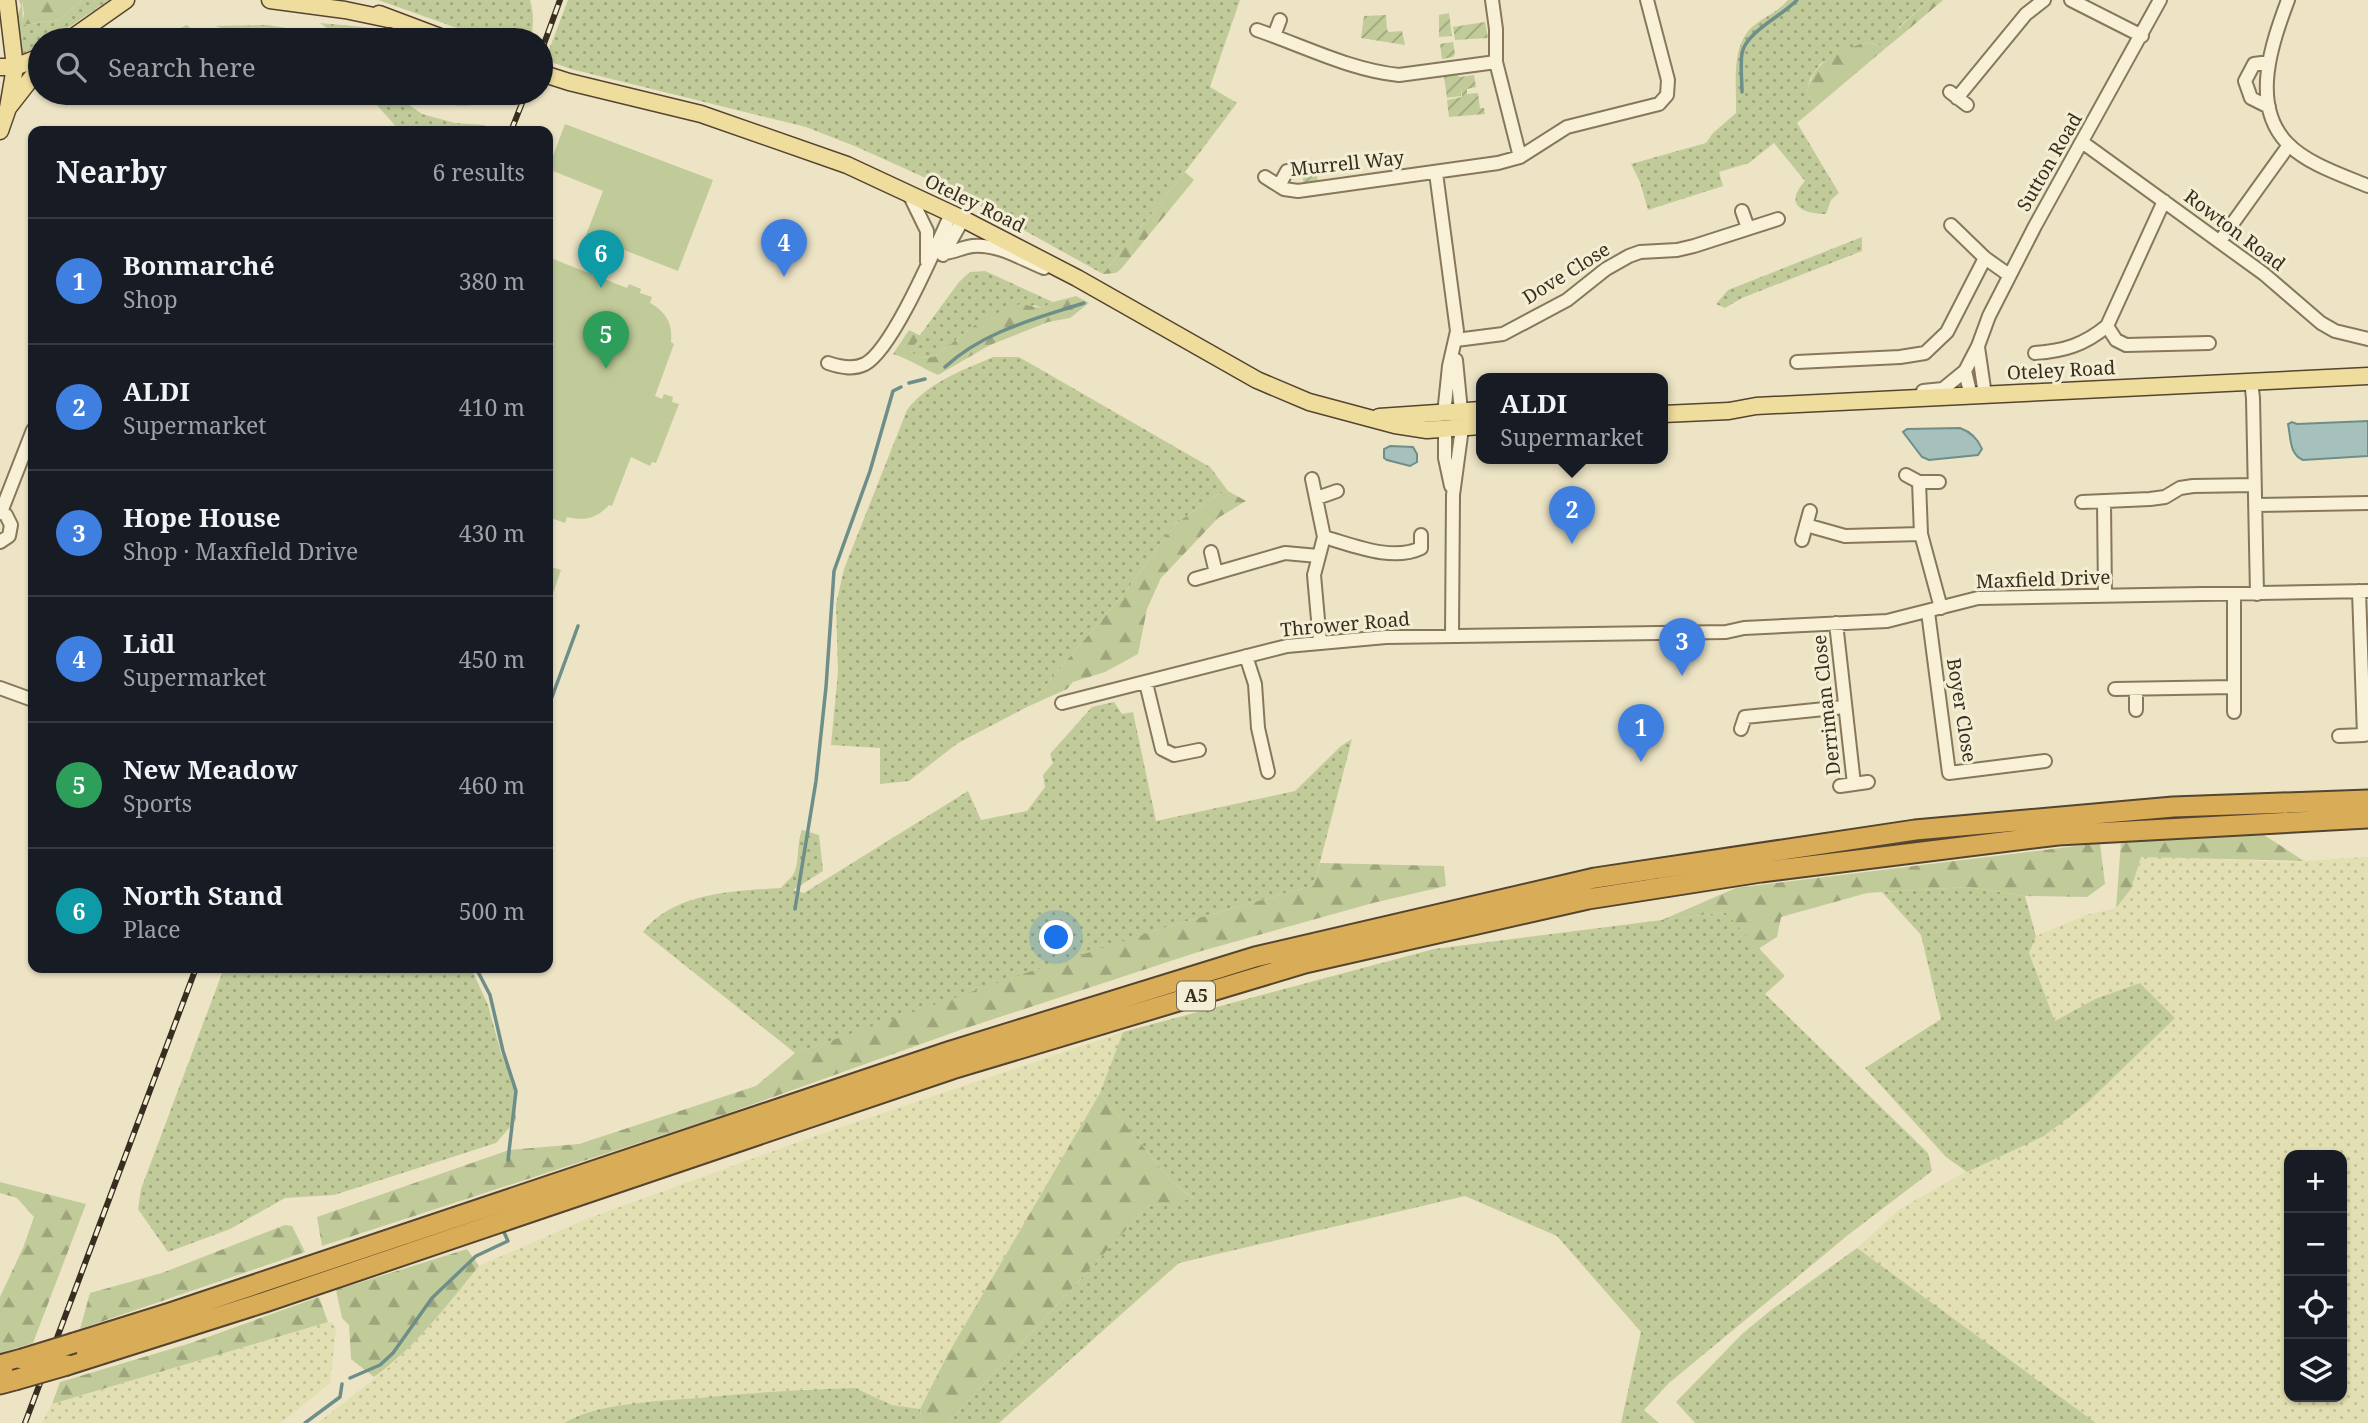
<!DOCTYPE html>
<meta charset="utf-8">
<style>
body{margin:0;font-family:"Noto Serif",serif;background:#242831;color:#f1f3f6}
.controls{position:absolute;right:21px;bottom:21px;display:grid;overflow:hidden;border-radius:14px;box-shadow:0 2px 5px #0004}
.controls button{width:63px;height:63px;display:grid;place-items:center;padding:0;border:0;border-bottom:2px solid #363941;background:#171b24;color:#f1f3f6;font:35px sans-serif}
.you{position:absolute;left:1057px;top:938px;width:24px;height:24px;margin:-18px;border:5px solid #fff;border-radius:50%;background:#1a73e8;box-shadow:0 0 0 10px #1a73e833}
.badge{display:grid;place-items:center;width:46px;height:46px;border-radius:50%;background:#8c9099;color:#fff;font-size:23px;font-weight:700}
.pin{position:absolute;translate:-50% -58px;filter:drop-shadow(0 2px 4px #0008)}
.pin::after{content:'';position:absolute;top:37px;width:24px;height:21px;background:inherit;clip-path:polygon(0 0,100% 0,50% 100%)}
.popup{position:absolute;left:1476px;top:373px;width:192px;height:91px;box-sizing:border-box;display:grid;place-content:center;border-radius:14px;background:#171b24;filter:drop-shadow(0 2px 5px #0005);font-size:23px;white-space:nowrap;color:#9ea1a6}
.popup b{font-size:26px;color:#f1f3f6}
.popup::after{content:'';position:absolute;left:50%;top:100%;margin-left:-14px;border:14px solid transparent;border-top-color:#171b24}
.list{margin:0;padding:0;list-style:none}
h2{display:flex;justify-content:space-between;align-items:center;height:91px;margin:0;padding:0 28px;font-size:30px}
h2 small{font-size:23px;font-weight:400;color:#9ea1a6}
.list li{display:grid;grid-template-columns:46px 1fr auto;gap:21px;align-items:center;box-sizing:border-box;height:126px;padding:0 28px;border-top:2px solid #363941}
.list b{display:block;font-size:26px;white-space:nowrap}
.list p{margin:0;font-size:23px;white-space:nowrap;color:#9ea1a6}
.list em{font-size:23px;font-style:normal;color:#9ea1a6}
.icon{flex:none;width:38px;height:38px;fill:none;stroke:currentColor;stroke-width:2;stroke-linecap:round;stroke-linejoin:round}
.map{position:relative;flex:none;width:2368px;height:1423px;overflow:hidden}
.search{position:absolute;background:#171b24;box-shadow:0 2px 5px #0004;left:28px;top:28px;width:525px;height:77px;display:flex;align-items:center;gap:18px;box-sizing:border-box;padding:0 24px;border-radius:38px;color:#9ea1a6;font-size:26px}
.panel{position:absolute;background:#171b24;box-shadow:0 2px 5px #0004;left:28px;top:126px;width:525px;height:847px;border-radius:14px}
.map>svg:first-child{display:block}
.farmland{fill:url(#farmland-dots);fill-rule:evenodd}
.grass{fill:url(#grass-dots)}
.forest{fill:url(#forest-firs)}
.garden{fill:url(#garden-furrows)}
.pitch{fill:#c1cb99}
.water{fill:#a6c0bb;stroke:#6d8e89;stroke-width:2}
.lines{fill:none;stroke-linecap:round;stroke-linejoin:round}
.stream{stroke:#6d8e89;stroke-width:3.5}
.minor-casing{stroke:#87775b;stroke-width:16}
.major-casing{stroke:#55442f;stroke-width:19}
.highway-casing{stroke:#55442f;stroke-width:23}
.minor{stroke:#f8f1d8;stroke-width:12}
.major{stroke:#efdd9e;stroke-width:16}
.highway{stroke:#d9ac58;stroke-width:19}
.rail-casing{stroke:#382d1f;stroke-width:6}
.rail{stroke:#f4eed4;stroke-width:3.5;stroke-dasharray:10;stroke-linecap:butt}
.highway-bridge-casing{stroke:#55442f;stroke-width:23;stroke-linecap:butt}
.highway-bridge{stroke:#d9ac58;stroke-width:19}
.labels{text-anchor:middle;stroke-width:6;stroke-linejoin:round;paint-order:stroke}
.shield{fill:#f4eed4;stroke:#706755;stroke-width:2}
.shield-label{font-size:18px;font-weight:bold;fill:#382d1f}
.street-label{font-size:19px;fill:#382d1f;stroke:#f4eed4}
</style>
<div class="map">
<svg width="2368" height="1423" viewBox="0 0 2368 1423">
<defs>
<pattern id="farmland-dots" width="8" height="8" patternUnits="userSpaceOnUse" patternTransform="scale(1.75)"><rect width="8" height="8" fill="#e2dfb2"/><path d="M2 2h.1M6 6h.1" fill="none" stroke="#c3c099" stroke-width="1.8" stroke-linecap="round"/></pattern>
<pattern id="grass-dots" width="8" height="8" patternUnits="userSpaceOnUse" patternTransform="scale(1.75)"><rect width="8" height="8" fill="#c1cb99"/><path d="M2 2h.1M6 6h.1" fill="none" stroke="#9ea57c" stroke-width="1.8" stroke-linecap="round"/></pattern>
<pattern id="forest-firs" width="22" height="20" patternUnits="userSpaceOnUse" patternTransform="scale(1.75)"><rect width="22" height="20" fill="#c1cb99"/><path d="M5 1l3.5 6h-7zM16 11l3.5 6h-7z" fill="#9ea57c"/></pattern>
<pattern id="garden-furrows" width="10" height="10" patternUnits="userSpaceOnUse" patternTransform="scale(1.75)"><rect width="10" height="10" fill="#c1cb99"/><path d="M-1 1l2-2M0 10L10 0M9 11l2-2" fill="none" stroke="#9ea57c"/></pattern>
</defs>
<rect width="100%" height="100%" fill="#ede4c5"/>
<path class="farmland" d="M2141,856L2285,862L2368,857V1423H2096L1857,1248L1900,1209L2087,1103L2175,1018L2140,983L2095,999L2056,1021L2029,953L2036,936L2086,915L2116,908L2131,889ZM2289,1155H2342V1397H2289Z
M1123,1032L1100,1093L948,1354L920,1409L892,1405L855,1388L809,1389L640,1403L575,1416L564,1423H318L393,1364L430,1325L479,1266L584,1220L818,1135Z
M328,1322H332L336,1329L330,1383L281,1423H42L52,1404Z"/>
<path class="grass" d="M19,0H22L23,25L60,20L82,0H109L50,40H40V47L20,56L17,17L21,6Z
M378,0H530C534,13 534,27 530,40H491Z
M568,0H1240L1210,87L1237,103L1185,172L1103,274L950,189L857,147L806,127L571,69L545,60Z
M1788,0H1929L1898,28L1903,34L1887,47L1865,42L1838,54L1820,64L1810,79L1807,93L1816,107L1797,123L1839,193L1831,200L1826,214C1801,214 1784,204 1805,181L1774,143L1749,163L1719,172L1723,186L1648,210L1640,182L1631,164L1706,143L1713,133L1736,113C1737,86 1730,48 1752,27C1763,17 1778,12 1788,0Z
M320,23L373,28L412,40H343Z
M187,25L198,35L200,40H153Z
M267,25L300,30L315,40H257L215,26Z
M366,93H392L422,114L455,123L485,125L482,131H400Z
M420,93H500C475,112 447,108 420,93Z
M1862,237V251L1742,298L1725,308L1716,304L1728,290Z
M985,271L1053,302L1042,308L1034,305L975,325L934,357L919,358L909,350L959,282L970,272Z
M993,357H1019L1210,467L1228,491L1219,494L1175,524L1126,591L1027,707L958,743L909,781L880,784V748L831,745L838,672L836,604L844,569L907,410C927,383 963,370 993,357Z
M1114,702L1122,714L1133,712L1156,821L1295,791L1341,746L1352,739L1314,885L1170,926L795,1053L643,932C674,892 734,891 781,888C784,884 790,879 793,875C800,864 796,844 802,830L819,835L823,871L793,890L804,893L968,791L981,820L1027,811L1045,787L1043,775L1053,763L1050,754L1092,707Z
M1967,887L2025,896L2036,936L2029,953L2055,1021L2095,999L2140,983L2175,1018L2087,1103L2044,1136L1967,1172L1946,1157L1865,1068L1941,1019L1921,935L1882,892Z
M1725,912L1785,976L1765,994L1928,1153L1932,1171L1848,1235L1669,1383L1644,1410L1659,1423H1621L1641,1332L1557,1236L1465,1196L1179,1263L999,1423H948L1148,1206L1193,1198L1171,1181L1100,1093L1123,1032L1434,949Z
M224,968H471L488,1005L501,1053L514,1085L516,1120L496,1143L334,1195L285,1198L230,1229L168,1252L138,1209L141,1189Z
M1857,1248L2096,1423H1695L1676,1402L1742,1334L1771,1310Z
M855,1388L892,1405L920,1409L922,1423H564C597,1403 660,1401 699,1398C751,1393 803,1389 855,1388Z"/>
<path class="forest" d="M22,0H82L60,20L22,25L24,14Z
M1929,0H1943L1903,34L1898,29Z
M1865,42L1887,47L1816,107L1807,93C1814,59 1836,54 1865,42Z
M1185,172L1194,180L1121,269L1116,273L1103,274Z
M1076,296L1089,303L1070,318L1048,322L990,345L938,375C922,368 909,359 893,354L909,330L921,336L910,351L919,358L934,357L975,325L1005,309L1020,304L1042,308L1053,302Z
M1228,491L1246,501L1218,518L1161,578L1147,609L1138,654L1105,672L1073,682L1067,689L1027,707L1126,591L1175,524L1219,494Z
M2264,835L2304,861L2141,857L2131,889L2116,908L2121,842Z
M2100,843L2105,884L2087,897L2025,896L1967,887L1867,893L1781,917L1777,937L1758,949L1725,912L1662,920L1736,888Z
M1320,863L1444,866L1446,886L1373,903L1198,952L963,1029L712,1119L322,1246L317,1217L509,1150L579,1144L756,1086L795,1053L1023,974L1170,926L1314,885Z
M1100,1093L1171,1181L1194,1199L1148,1206L948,1423H922L920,1409L948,1354Z
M0,1182L86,1204L33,1343L0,1353V1297L23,1248L34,1217L17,1198L0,1193Z
M285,1225L292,1226L305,1252L80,1329L90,1293L162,1273Z
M467,1249L479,1266C447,1305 416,1347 374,1377L351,1359L349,1325L342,1318L336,1290Z
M319,1297L328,1322L52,1404L60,1382L191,1343Z"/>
<path class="garden" d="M1449,13L1452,36L1439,37V15Z
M1386,15L1387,30L1389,32L1402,31L1405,45L1361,38L1364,16Z
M1485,22L1488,38L1455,40L1453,27Z
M1453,42L1455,54L1453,57L1442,59L1440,44Z
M1457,75L1460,77L1474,75L1476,87L1467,89V94L1478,93L1480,108H1484L1485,114L1449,117L1447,100L1462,97L1461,88V96L1447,98L1444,76Z
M1323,164L1324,170L1316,172L1318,182L1306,183L1303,181L1302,168Z"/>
<path class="pitch" d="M565,124L713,180L678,271L586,235L603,191L548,169Z
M548,257L627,288L629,284L641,289L640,293L652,297L650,303C666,312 673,323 671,342L674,344L655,396L662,399L664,394L673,397L672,402L679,404L656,463L652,462L650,466L631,457L612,506L609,505C596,519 585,521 567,517L565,523L548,517Z
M548,566L561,570L548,608Z"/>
<path class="water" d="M2368,421V456L2303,460C2289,454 2291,438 2288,424L2292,422L2297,424Z
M1960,428C1971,432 1978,439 1982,449L1978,455L1929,460L1922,457L1903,432L1907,429Z
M1390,446L1413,447L1417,454V462L1410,466L1387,460L1384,458V449Z"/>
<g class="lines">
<path class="stream" d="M1742,92C1742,80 1740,66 1742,53C1746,32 1782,16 1797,0
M945,367C984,331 1035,319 1084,303
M909,383L925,379
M548,700L552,697L578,626
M795,909L816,781L826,687L834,571L870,471L893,391L901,387
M476,968L490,995L503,1051L516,1091L508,1160
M350,1378L380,1365L393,1353L432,1298L476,1256L508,1241L503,1230
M305,1423L340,1397L342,1384"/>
<defs>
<path id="minor" d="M1492,0L1496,29V62L1520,157
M2071,0L2142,36
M2288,0C2272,43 2250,104 2287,143C2307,164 2342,175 2368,186
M1257,30C1304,46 1350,70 1399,75L1496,62
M1274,36L1280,20
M2269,62L2254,64L2245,81L2251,98L2269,107
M1950,92L1967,105
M1957,98L2026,14L2044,0
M2082,142L2264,274L2321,323L2335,331L2368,339
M1436,173L1457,331L1449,366L1444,414
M1265,177L1284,189L1298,191L1498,163L1520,157L1567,127L1659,104L1667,95L1668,80L1647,0
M1279,186L1287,171
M909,194L927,231V262
M1742,211L1748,228
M1951,225L1985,258L2009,275
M2220,241L2289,145
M945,253C955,252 963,247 973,246C999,244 1021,259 1044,268
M943,255L963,219
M2107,326L2116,340L2126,345L2209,343
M1456,340L1503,334L1567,300L1606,269L1629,256L1640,252L1677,250L1694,246L1778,219
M1978,347L1985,395
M2035,353C2064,351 2084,345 2107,326L2164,201
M1456,360L1461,411
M1797,362L1900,357L1925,353L1947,332L1985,258
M828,363C840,367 853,370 865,364C893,349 936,246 951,214
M2251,381L2253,398L2257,594
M1923,391L1943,389L1965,371
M1971,396L1965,371L1978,346L1989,316L2035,226L2160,0
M1445,430V458L1451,486
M1906,475L1919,482H1939
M1312,479L1324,537L1314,575L1320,642
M1919,482L1921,534L1941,608
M1317,498L1337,491
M2082,502L2150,499L2165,497L2180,488L2193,486L2254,485
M2104,502L2105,596
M2255,505L2368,503
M0,512L6,515L11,525L9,536L0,542
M1,512L33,430
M1806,525L1845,536L1921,534
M1324,537C1353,545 1392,562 1421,548V535
M1802,540L1810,511
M1211,552L1216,573
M1195,579L1285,553L1318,556
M2359,591L2364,735L2368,734
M2234,594V712
M1928,612L1949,773L2045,761
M1836,623L1854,784
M1452,636L1453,495L1462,428
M1246,656L1255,684L1258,728L1268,772
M1146,683L1162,749L1174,755L1199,750
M0,688L33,700
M2115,689L2234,687
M2136,689V710
M1062,703L1287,646L1386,637L1726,632L1744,628L1887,621L1978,598L2368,591
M1741,729L1745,717L1844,707
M2339,736L2364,735
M1840,786L1868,782"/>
<path id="major" d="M7,0L15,67L8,108
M270,0L345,10L388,19
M379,14L448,40
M69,40L126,0
M0,67H15L40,57
M541,73L569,82L701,114L847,165L963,219L1077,278L1257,380L1309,402L1395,425L1427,430L1481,426
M0,131L8,108L40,67
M1663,414L1729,411L1756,406L2368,376
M1379,417L1481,410"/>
<path id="highway" d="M74,1343L170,1313L951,1051L1255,957L1595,878L1915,830L2173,807L2368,800
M0,1365L22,1359
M67,1365L265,1302L952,1069L1305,963L1588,899L1761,872L2058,835L2368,818
M0,1384L15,1380"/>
</defs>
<use href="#minor" class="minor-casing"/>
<use href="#major" class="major-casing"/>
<use href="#highway" class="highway-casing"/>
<use href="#minor" class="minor"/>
<use href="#major" class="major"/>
<use href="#highway" class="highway"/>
<defs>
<path id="rail" d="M541,52L560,0
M511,131L526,93
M25,1423L196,968"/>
</defs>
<use href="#rail" class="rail-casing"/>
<use href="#rail" class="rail"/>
<defs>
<path id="highway-bridge" d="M22,1359L74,1343
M15,1380L67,1365"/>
</defs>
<use href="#highway-bridge" class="highway-bridge-casing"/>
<use href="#highway-bridge" class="highway-bridge"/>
</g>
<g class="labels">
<rect class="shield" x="1177" y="981.5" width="38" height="29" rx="5"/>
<g class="shield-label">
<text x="1196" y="1002">A5</text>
</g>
<g class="street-label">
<text transform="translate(2049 162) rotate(-60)" y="7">Sutton Road</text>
<text transform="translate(1347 163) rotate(-6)" y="7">Murrell Way</text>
<text transform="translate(975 203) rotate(26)" y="7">Oteley Road</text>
<text transform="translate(2235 230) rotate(37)" y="7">Rowton Road</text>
<text transform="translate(1566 273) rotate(-32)" y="7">Dove Close</text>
<text transform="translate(2061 370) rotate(-3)" y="7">Oteley Road</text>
<text transform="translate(2043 579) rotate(-2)" y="7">Maxfield Drive</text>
<text transform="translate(1345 624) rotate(-5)" y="7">Thrower Road</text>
<text transform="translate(1826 705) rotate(-96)" y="7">Derriman Close</text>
<text transform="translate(1962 710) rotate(81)" y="7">Boyer Close</text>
</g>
</g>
</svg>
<div class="controls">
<button>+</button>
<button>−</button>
<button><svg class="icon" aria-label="locate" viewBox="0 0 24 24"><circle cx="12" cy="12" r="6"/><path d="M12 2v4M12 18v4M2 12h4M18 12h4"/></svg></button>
<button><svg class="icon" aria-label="layers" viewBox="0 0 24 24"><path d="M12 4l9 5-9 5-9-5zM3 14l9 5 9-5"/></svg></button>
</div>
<div class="you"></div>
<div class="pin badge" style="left:1641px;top:762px;background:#3f7fe0">1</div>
<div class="pin badge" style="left:1572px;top:544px;background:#3f7fe0">2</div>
<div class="popup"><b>ALDI</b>Supermarket</div>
<div class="pin badge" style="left:1682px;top:676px;background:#3f7fe0">3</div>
<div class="pin badge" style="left:784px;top:277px;background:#3f7fe0">4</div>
<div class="pin badge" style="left:606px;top:369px;background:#2e9e5b">5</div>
<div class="pin badge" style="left:601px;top:288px;background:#0f9aa8">6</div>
<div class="search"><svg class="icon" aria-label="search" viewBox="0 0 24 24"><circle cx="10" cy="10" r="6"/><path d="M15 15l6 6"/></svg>Search here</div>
<section class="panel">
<h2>Nearby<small>6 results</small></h2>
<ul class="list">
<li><span class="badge" style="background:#3f7fe0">1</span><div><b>Bonmarché</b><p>Shop</p></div><em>380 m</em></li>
<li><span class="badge" style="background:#3f7fe0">2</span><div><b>ALDI</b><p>Supermarket</p></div><em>410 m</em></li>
<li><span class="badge" style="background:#3f7fe0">3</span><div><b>Hope House</b><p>Shop · Maxfield Drive</p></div><em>430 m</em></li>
<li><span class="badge" style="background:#3f7fe0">4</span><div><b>Lidl</b><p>Supermarket</p></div><em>450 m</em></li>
<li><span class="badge" style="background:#2e9e5b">5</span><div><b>New Meadow</b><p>Sports</p></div><em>460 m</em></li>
<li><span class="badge" style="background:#0f9aa8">6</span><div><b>North Stand</b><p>Place</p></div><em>500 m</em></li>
</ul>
</section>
</div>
